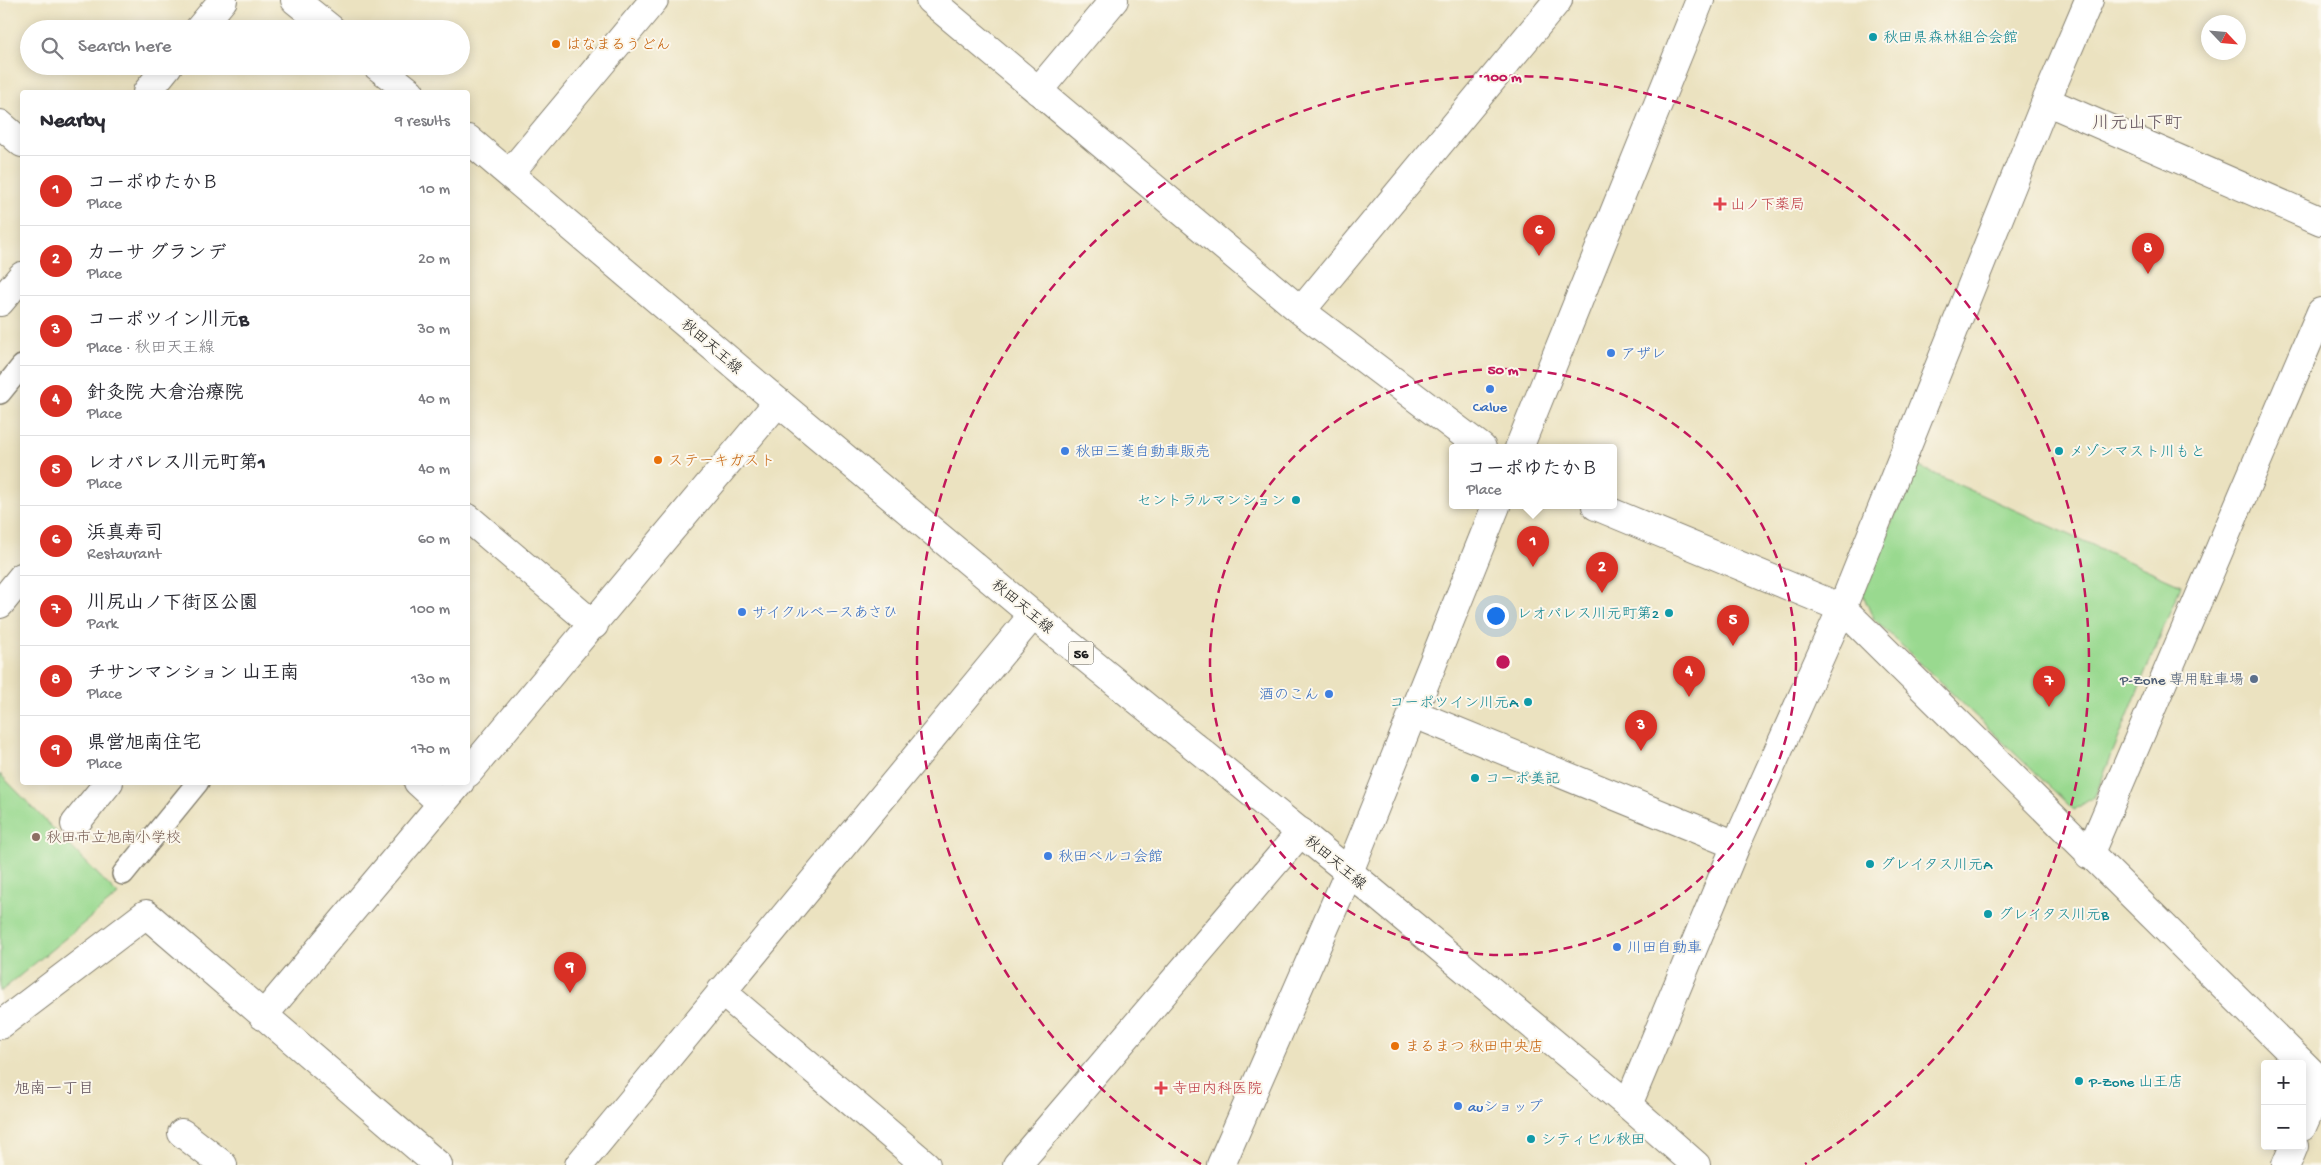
<!DOCTYPE html>
<meta charset="utf-8">
<style>
body{margin:0;font-family:"Gochi Hand","Klee One",sans-serif;background:#f2f2f3;color:#2b2b33}
.controls{position:absolute;right:15px;bottom:15px;display:grid;overflow:hidden;border-radius:5px;box-shadow:0 2px 12px #0003}
.controls button{width:45px;height:45px;display:grid;place-items:center;padding:0;border:0;border-bottom:1px solid #e1e1e2;background:#fff;color:#2b2b33;font:25px sans-serif}
.compass{position:absolute;left:2201px;top:15px;width:45px;height:45px;border-radius:50%;background:#fff;box-shadow:0 2px 12px #0003;rotate:116deg}
.you{position:absolute;left:1495px;top:615px;width:18px;height:18px;margin:-12px;border:4px solid #fff;border-radius:50%;background:#1a73e8;box-shadow:0 0 0 8px #1a73e833}
.badge{display:grid;place-items:center;width:32px;height:32px;border-radius:50%;background:#d93025;color:#fff;font-size:16px;font-weight:700}
.pin{position:absolute;translate:-50% -41px;filter:drop-shadow(0 1px 2px #0008)}
.pin::after{content:'';position:absolute;top:26px;width:18px;height:15px;background:inherit;clip-path:polygon(0 0,100% 0,50% 100%)}
.popup{position:absolute;left:1449px;top:444px;width:168px;height:65px;box-sizing:border-box;display:grid;place-content:center;border-radius:5px;background:#fff;filter:drop-shadow(0 1px 4px #0005);font-size:16px;white-space:nowrap;color:#7c7c81}
.popup b{font-size:19px;color:#2b2b33}
.popup::after{content:'';position:absolute;left:50%;top:100%;margin-left:-10px;border:10px solid transparent;border-top-color:#fff}
.list{margin:0;padding:0;list-style:none}
h2{display:flex;justify-content:space-between;align-items:center;height:65px;margin:0;padding:0 20px;font-size:21px}
h2 small{font-size:16px;font-weight:400;color:#7c7c81}
.list li{display:grid;grid-template-columns:32px 1fr auto;gap:15px;align-items:center;box-sizing:border-box;height:70px;padding:0 20px;border-top:1px solid #e1e1e2}
.list b{display:block;font-size:19px;white-space:nowrap}
.list p{margin:0;font-size:16px;white-space:nowrap;color:#7c7c81}
.list em{font-size:16px;font-style:normal;color:#7c7c81}
.icon{flex:none;width:28px;height:28px;fill:none;stroke:currentColor;stroke-width:2;stroke-linecap:round;stroke-linejoin:round}
.map{position:relative;flex:none;width:2321px;height:1165px;overflow:hidden}
.search{position:absolute;background:#fff;box-shadow:0 2px 12px #0003;left:20px;top:20px;width:450px;height:55px;display:flex;align-items:center;gap:12px;box-sizing:border-box;padding:0 18px;border-radius:28px;color:#7c7c81;font-size:19px}
.panel{position:absolute;background:#fff;box-shadow:0 2px 12px #0003;left:20px;top:90px;width:450px;height:695px;border-radius:5px}
.map>svg:first-child{display:block}
.green{fill:#99d98f;stroke:#5a7a56}
.lines{fill:none;stroke-linecap:round;stroke-linejoin:round}
.service-casing{stroke:#847f6e;stroke-width:24}
.minor-casing{stroke:#847f6e;stroke-width:30}
.tertiary-casing{stroke:#847f6e;stroke-width:30}
.primary-casing{stroke:#847f6e;stroke-width:30}
.service{stroke:#fff;stroke-width:21}
.minor{stroke:#fff;stroke-width:28}
.tertiary{stroke:#fff;stroke-width:28}
.primary{stroke:#fff;stroke-width:28}
.ring{fill:none;stroke:#c2185b;stroke-width:2.5;stroke-dasharray:9 6}
.culture-dot{fill:#0f9aa8;stroke:#fbf7ec;stroke-width:2}
.food-dot{fill:#e8710a;stroke:#fbf7ec;stroke-width:2}
.health-dot{fill:#e0444e;stroke:#fbf7ec;stroke-width:2}
.shop-dot{fill:#3f7fe0;stroke:#fbf7ec;stroke-width:2}
.service-dot{fill:#5c6f8a;stroke:#fbf7ec;stroke-width:2}
.education-dot{fill:#8d6e63;stroke:#fbf7ec;stroke-width:2}
.labels{text-anchor:middle;stroke-width:4;stroke-linejoin:round;paint-order:stroke}
.shield{fill:#fbf7ec;stroke:#5f5e5a;stroke-width:1}
.shield-label{font-size:14px;font-weight:bold;fill:#1c1c1c}
.culture-label{font-size:15px;fill:#0d838f;stroke:#fbf7ec;text-anchor:start}
.food-label{font-size:15px;fill:#c56008;stroke:#fbf7ec;text-anchor:start}
.health-label{font-size:15px;fill:#be3a42;stroke:#fbf7ec;text-anchor:start}
.street-label{font-size:15px;fill:#1c1c1c;stroke:#fbf7ec}
.shop-label{font-size:15px;fill:#366cbe;stroke:#fbf7ec;text-anchor:start}
.service-label{font-size:15px;fill:#4e5e75;stroke:#fbf7ec;text-anchor:end}
.education-label{font-size:15px;fill:#785e54;stroke:#fbf7ec;text-anchor:start}
.neighbourhood-label{font-size:16px;fill:#5e4e58;stroke:#fbf7ec}
.quarter-label{font-size:18px;fill:#5e4e58;stroke:#fbf7ec}
.centre{fill:#c2185b;stroke:#fbf7ec;stroke-width:2.5}
.ring-label{font-size:15px;text-anchor:middle;font-weight:bold;fill:#c2185b;stroke:#fbf7ec;stroke-width:4;stroke-linejoin:round;paint-order:stroke}
</style>
<div class="map">
<svg width="2321" height="1165" viewBox="0 0 2321 1165">
<rect width="100%" height="100%" fill="#fbf7ec"/>
<filter id="ink" filterUnits="userSpaceOnUse"><feTurbulence type="fractalNoise" baseFrequency=".02" numOctaves="2"/><feDisplacementMap in="SourceGraphic" scale="10" xChannelSelector="R" yChannelSelector="G"/><feConvolveMatrix kernelMatrix="1 2 1 2 8 2 1 2 1" color-interpolation-filters="sRGB"/></filter>
<filter id="wash" filterUnits="userSpaceOnUse"><feTurbulence type="fractalNoise" baseFrequency=".0096" numOctaves="4" result="noise"/><feDisplacementMap in="SourceGraphic" scale="20" xChannelSelector="R" yChannelSelector="G"/><feGaussianBlur stdDeviation="1.12" result="paint"/><feColorMatrix in="noise" values="0 0 0 0 0 0 0 0 0 0 0 0 0 0 0 0 0 1.4 0 .05"/><feComposite in="paint" operator="in"/></filter>
<g filter="url(#wash)">
<rect width="100%" height="100%" fill="#ebe2c0"/>
<path class="green" d="M1917,466L2181,585L2095,796L2074,810L1873,618L1861,590Z
M0,774L118,895L0,992Z"/>
</g>
<g filter="url(#ink)">
<g class="lines">
<defs>
<path id="service" d="M0,393L22,366
M123,874L198,782"/>
<path id="minor" d="M930,0L1301,311L1482,448
M199,29L223,0
M1038,91L1114,0
M147,92L168,66
M2046,101L2321,221
M0,124L22,143
M510,173L654,0
M0,302L22,276
M1301,311L1558,0
M1519,448L1700,0
M1596,506L1842,608L2321,1082
M468,518L594,625
M0,604L22,577
M1412,713L1736,845
M468,773L778,402
M418,782L442,804
M75,824L109,782
M2089,855L2321,312
M721,991L926,1165
M263,1016L460,782
M0,1025L146,914L438,1165
M1628,1105L1736,845L1842,608L2046,101L2089,0
M182,1133L223,1165
M579,1165L1033,615
M1017,1165L1301,832
M1221,1165L1349,872L1496,506"/>
<path id="tertiary" d="M2302,1127L2321,1084
M2286,1165L2294,1146"/>
<path id="primary" d="M295,0L331,29
M377,66L410,92
M468,139L778,402L1033,615L1349,872L1628,1105L1696,1165"/>
</defs>
<use href="#service" class="service-casing"/>
<use href="#minor" class="minor-casing"/>
<use href="#tertiary" class="tertiary-casing"/>
<use href="#primary" class="primary-casing"/>
<use href="#service" class="service"/>
<use href="#minor" class="minor"/>
<use href="#tertiary" class="tertiary"/>
<use href="#primary" class="primary"/>
</g>
</g>
<g class="ring">
<circle cx="1503" cy="662" r="293"/>
<path d="M1201 1164A586 586 0 1 1 1805 1164"/>
</g>
<g class="culture-dot">
<circle cx="1873" cy="37" r="5"/>
<circle cx="2059" cy="451" r="5"/>
<circle cx="1296" cy="500" r="5"/>
<circle cx="1669" cy="613" r="5"/>
<circle cx="1528" cy="702" r="5"/>
<circle cx="1475" cy="778" r="5"/>
<circle cx="1870" cy="864" r="5"/>
<circle cx="1988" cy="914" r="5"/>
<circle cx="2079" cy="1081" r="5"/>
<circle cx="1531" cy="1139" r="5"/>
</g>
<g class="food-dot">
<circle cx="556" cy="44" r="5"/>
<circle cx="658" cy="460" r="5"/>
<circle cx="1395" cy="1046" r="5"/>
</g>
<g class="health-dot">
<path d="M1717.5 196.5h5v5h5v5h-5v5h-5v-5h-5v-5h5z"/>
<path d="M1158.5 1080.5h5v5h5v5h-5v5h-5v-5h-5v-5h5z"/>
</g>
<g class="shop-dot">
<circle cx="1611" cy="353" r="5"/>
<circle cx="1490" cy="389" r="5"/>
<circle cx="1065" cy="451" r="5"/>
<circle cx="742" cy="612" r="5"/>
<circle cx="1329" cy="694" r="5"/>
<circle cx="1048" cy="856" r="5"/>
<circle cx="1617" cy="947" r="5"/>
<circle cx="1458" cy="1106" r="5"/>
</g>
<circle class="service-dot" cx="2254" cy="679" r="5"/>
<circle class="education-dot" cx="36" cy="837" r="5"/>
<g class="labels">
<rect class="shield" x="1068.5" y="641.5" width="25" height="23" rx="4"/>
<g class="shield-label">
<text x="1081" y="658">56</text>
</g>
<g class="culture-label">
<text x="1883" y="42">秋田県森林組合会館</text>
<text x="2069" y="456">メゾンマスト川もと</text>
<text x="1286" y="505" text-anchor="end">セントラルマンション</text>
<text x="1659" y="618" text-anchor="end">レオパレス川元町第2</text>
<text x="1518" y="707" text-anchor="end">コーポツイン川元A</text>
<text x="1485" y="783">コーポ美記</text>
<text x="1880" y="869">グレイタス川元A</text>
<text x="1998" y="919">グレイタス川元B</text>
<text x="2089" y="1086">P-Zone 山王店</text>
<text x="1541" y="1144">シティビル秋田</text>
</g>
<g class="food-label">
<text x="566" y="49">はなまるうどん</text>
<text x="668" y="465">ステーキガスト</text>
<text x="1405" y="1051">まるまつ 秋田中央店</text>
</g>
<g class="health-label">
<text x="1730" y="209">山ノ下薬局</text>
<text x="1172" y="1093">寺田内科医院</text>
</g>
<g class="street-label">
<text transform="translate(712 346) rotate(41)" y="5">秋田天王線</text>
<text transform="translate(1023 606) rotate(40)" y="5">秋田天王線</text>
<text transform="translate(1336 862) rotate(40)" y="5">秋田天王線</text>
</g>
<g class="shop-label">
<text x="1621" y="358">アザレ</text>
<text x="1490" y="411" text-anchor="middle">Calue</text>
<text x="1075" y="456">秋田三菱自動車販売</text>
<text x="752" y="617">サイクルベースあさひ</text>
<text x="1319" y="699" text-anchor="end">酒のこん</text>
<text x="1058" y="861">秋田ベルコ会館</text>
<text x="1627" y="952">川田自動車</text>
<text x="1468" y="1111">auショップ</text>
</g>
<g class="service-label">
<text x="2244" y="684">P-Zone 専用駐車場</text>
</g>
<g class="education-label">
<text x="46" y="842">秋田市立旭南小学校</text>
</g>
<g class="neighbourhood-label">
<text x="54" y="1093">旭南一丁目</text>
</g>
<g class="quarter-label">
<text x="2137" y="128">川元山下町</text>
</g>
</g>
<circle cx="1503" cy="662" r="8" class="centre"/>
<g class="ring-label">
<text x="1503" y="81">100 m</text>
<text x="1503" y="374">50 m</text>
</g>
</svg>
<div class="controls">
<button>+</button>
<button>−</button>
</div>
<svg class="compass" viewBox="-18 -18 36 36"><path d="M0-13l5 13h-10z" fill="#e53935"/><path d="M0 13l5-13h-10z" fill="#7c7c81"/></svg>
<div class="you"></div>
<div class="pin badge" style="left:1533px;top:567px">1</div>
<div class="popup"><b>コーポゆたかＢ</b>Place</div>
<div class="pin badge" style="left:1602px;top:593px">2</div>
<div class="pin badge" style="left:1641px;top:751px">3</div>
<div class="pin badge" style="left:1689px;top:697px">4</div>
<div class="pin badge" style="left:1733px;top:646px">5</div>
<div class="pin badge" style="left:1539px;top:256px">6</div>
<div class="pin badge" style="left:2049px;top:707px">7</div>
<div class="pin badge" style="left:2148px;top:274px">8</div>
<div class="pin badge" style="left:570px;top:993px">9</div>
<div class="search"><svg class="icon" aria-label="search" viewBox="0 0 24 24"><circle cx="10" cy="10" r="6"/><path d="M15 15l6 6"/></svg>Search here</div>
<section class="panel">
<h2>Nearby<small>9 results</small></h2>
<ul class="list">
<li><span class="badge">1</span><div><b>コーポゆたかＢ</b><p>Place</p></div><em>10 m</em></li>
<li><span class="badge">2</span><div><b>カーサ グランデ</b><p>Place</p></div><em>20 m</em></li>
<li><span class="badge">3</span><div><b>コーポツイン川元B</b><p>Place · 秋田天王線</p></div><em>30 m</em></li>
<li><span class="badge">4</span><div><b>針灸院 大倉治療院</b><p>Place</p></div><em>40 m</em></li>
<li><span class="badge">5</span><div><b>レオパレス川元町第1</b><p>Place</p></div><em>40 m</em></li>
<li><span class="badge">6</span><div><b>浜真寿司</b><p>Restaurant</p></div><em>60 m</em></li>
<li><span class="badge">7</span><div><b>川尻山ノ下街区公園</b><p>Park</p></div><em>100 m</em></li>
<li><span class="badge">8</span><div><b>チサンマンション 山王南</b><p>Place</p></div><em>130 m</em></li>
<li><span class="badge">9</span><div><b>県営旭南住宅</b><p>Place</p></div><em>170 m</em></li>
</ul>
</section>
</div>
